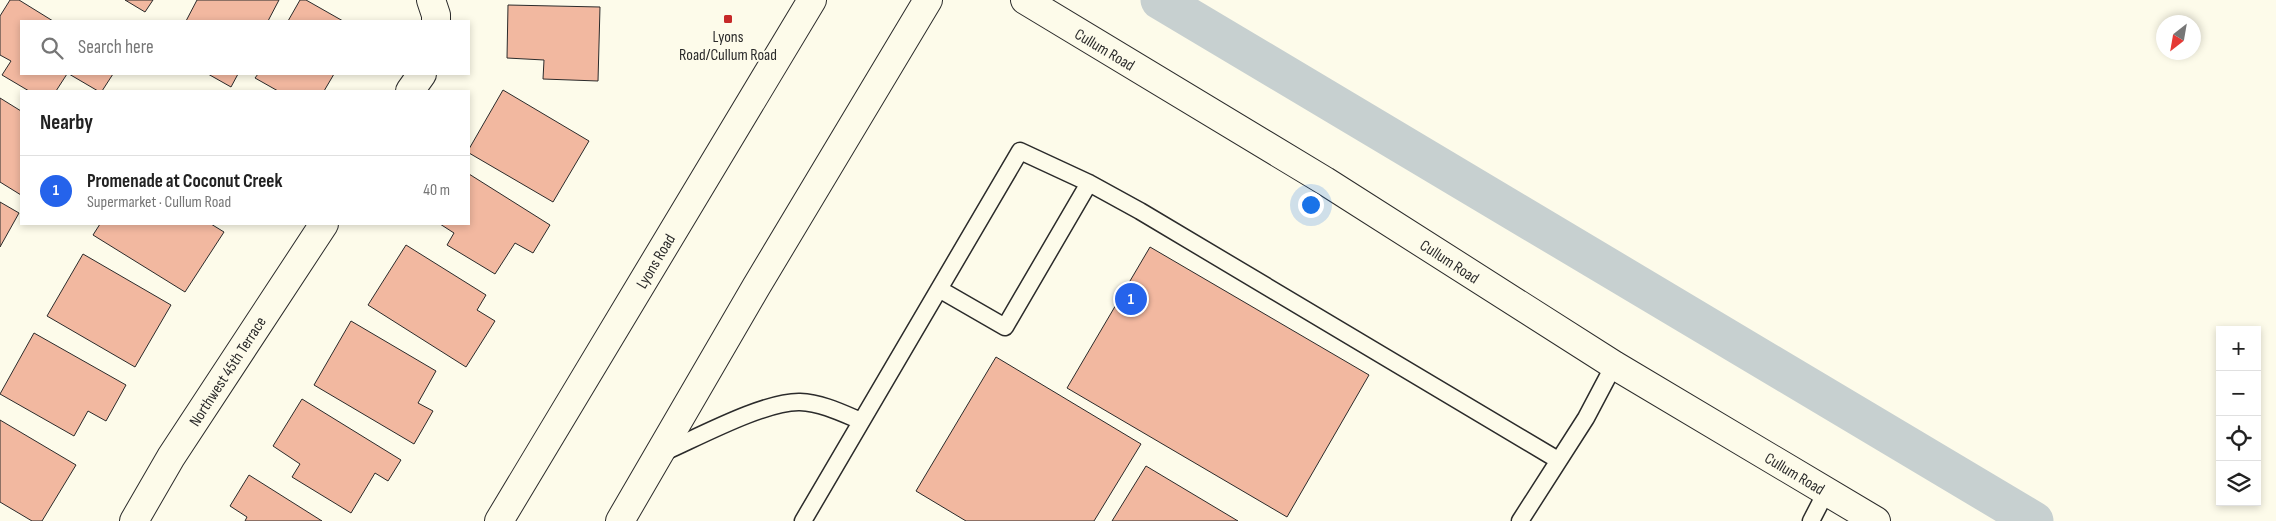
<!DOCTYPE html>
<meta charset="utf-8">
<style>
body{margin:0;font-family:"Sofia Sans Condensed",sans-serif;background:#f6f6f6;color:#222}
.controls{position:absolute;right:15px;bottom:15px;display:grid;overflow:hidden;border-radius:0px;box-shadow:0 2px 8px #0003}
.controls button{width:45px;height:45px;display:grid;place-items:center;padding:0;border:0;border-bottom:1px solid #e0e0e0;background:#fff;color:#222;font:25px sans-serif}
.compass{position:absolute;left:2156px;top:15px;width:45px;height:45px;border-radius:50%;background:#fff;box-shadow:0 2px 8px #0003;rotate:211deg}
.you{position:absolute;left:1310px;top:204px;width:18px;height:18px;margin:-12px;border:4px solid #fff;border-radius:50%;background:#1a73e8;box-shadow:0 0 0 8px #1a73e833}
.badge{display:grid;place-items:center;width:32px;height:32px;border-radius:50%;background:#2563eb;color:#fff;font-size:16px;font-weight:700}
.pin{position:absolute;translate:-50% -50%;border:2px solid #fff;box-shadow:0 1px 5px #0006}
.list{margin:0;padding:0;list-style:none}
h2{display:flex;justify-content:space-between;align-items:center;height:65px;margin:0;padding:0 20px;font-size:21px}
h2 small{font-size:16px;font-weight:400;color:#767676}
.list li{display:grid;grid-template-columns:32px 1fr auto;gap:15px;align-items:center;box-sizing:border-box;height:70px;padding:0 20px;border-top:1px solid #e0e0e0}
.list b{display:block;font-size:19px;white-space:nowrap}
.list p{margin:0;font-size:16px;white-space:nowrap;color:#767676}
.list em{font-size:16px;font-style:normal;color:#767676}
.icon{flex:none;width:28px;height:28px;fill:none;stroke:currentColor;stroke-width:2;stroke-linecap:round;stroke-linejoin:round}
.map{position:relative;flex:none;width:2276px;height:521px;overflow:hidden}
.search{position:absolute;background:#fff;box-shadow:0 2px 8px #0003;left:20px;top:20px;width:450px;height:55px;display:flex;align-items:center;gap:12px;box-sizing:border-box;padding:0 18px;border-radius:0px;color:#767676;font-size:19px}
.panel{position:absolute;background:#fff;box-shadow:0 2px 8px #0003;left:20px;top:90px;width:450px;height:135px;border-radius:0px}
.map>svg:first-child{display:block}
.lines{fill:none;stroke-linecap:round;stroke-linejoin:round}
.canal{stroke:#c7d0d0;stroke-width:39}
.building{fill:#f2b8a0;stroke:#2b2b2b}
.service-casing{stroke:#2b2b2b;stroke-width:19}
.minor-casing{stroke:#2b2b2b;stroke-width:30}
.tertiary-casing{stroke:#2b2b2b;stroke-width:30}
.primary-casing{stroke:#2b2b2b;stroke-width:30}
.service{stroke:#fdfbea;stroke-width:16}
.minor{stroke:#fdfbea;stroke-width:28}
.tertiary{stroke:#fdfbea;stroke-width:28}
.primary{stroke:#fdfbea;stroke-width:28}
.poi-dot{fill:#c62828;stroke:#fdfbea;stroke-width:2}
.labels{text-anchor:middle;stroke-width:4;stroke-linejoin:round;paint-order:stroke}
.poi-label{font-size:16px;fill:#2b2b2b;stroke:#fdfbea}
.street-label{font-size:16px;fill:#2b2b2b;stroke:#fdfbea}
</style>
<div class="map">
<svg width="2276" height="521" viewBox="0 0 2276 521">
<rect width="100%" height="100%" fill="#fdfbea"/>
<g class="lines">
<path class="canal" d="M1160,0L2034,521"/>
</g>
<path class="building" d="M10,0H19L53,21H21V74H67L56,91H29L2,75L11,61L0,55V16Z
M125,0H153L145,12Z
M197,0H279L268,21H186Z
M300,0H306L343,21H288Z
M508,5L600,7L598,81L543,79L544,60L507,58Z
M69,74H113L102,91H98Z
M208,74H238L231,87Z
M258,74H334L324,91H278L255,78Z
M503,90L589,141L553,202L469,153V149Z
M0,98L21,111V195L0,182Z
M469,174L550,225L533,253L515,243L495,274L447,245L454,233L440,224H469Z
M0,202L19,213L0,247Z
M100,224H211L224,232L185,292L93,235Z
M406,245L486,295L477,310L495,321L466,367L368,305Z
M1150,247L1369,375L1287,517L1067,388Z
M83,254L171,305L135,367L47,316Z
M351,321L436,371L418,403L433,411L414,444L314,385Z
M34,333L126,385L106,421L88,411L74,436L0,394Z
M996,357L1141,444L1094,521H966L916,491Z
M302,399L401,460L388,481L375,473L351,513L292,477L300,464L273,446Z
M0,420L76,465L42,521H32L0,502Z
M1146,466L1238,521H1112Z
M249,475L322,521H245L247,517L230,506Z"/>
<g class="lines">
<defs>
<path id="service" d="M939,289L1005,327L1089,183
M660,454C695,439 764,401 800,402C822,403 842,413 861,421
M803,521L1020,151L1089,183L1140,211L1558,460
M1520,521L1586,418L1614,365
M1811,521L1826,492"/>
<path id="minor" d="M431,0L436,15V21
M410,91L422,74
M134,521L171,457L324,224"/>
<path id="tertiary" d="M1025,0L1325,181L1614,365L1876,521"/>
<path id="primary" d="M499,521L812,0
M620,521L756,287L928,0"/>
</defs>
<use href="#service" class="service-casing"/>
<use href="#minor" class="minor-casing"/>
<use href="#tertiary" class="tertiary-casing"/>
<use href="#primary" class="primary-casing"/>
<use href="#service" class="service"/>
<use href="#minor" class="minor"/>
<use href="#tertiary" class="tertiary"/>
<use href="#primary" class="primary"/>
</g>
<rect class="poi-dot" x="723" y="14" width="10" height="10" rx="2.5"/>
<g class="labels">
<g class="poi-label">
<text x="728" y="42">Lyons<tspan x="728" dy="18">Road/Cullum Road</tspan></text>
</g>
<g class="street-label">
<text transform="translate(1105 49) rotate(31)" y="6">Cullum Road</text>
<text transform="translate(655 261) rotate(-59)" y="6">Lyons Road</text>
<text transform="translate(1450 261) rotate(33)" y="6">Cullum Road</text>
<text transform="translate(227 371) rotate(-57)" y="6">Northwest 45th Terrace</text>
<text transform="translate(1795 473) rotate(31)" y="6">Cullum Road</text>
</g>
</g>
</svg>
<div class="controls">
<button>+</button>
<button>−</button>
<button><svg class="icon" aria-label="locate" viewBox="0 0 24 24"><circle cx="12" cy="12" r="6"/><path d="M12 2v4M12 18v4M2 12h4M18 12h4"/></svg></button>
<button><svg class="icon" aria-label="layers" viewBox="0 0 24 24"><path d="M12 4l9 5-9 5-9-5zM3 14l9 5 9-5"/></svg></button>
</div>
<svg class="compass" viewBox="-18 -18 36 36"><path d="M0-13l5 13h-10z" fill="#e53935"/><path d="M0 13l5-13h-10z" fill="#767676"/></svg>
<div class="you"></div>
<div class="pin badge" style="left:1131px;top:299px">1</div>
<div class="search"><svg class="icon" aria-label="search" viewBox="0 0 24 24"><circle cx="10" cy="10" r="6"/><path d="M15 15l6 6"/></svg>Search here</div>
<section class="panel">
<h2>Nearby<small></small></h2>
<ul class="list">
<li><span class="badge">1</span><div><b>Promenade at Coconut Creek</b><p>Supermarket · Cullum Road</p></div><em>40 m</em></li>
</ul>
</section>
</div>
